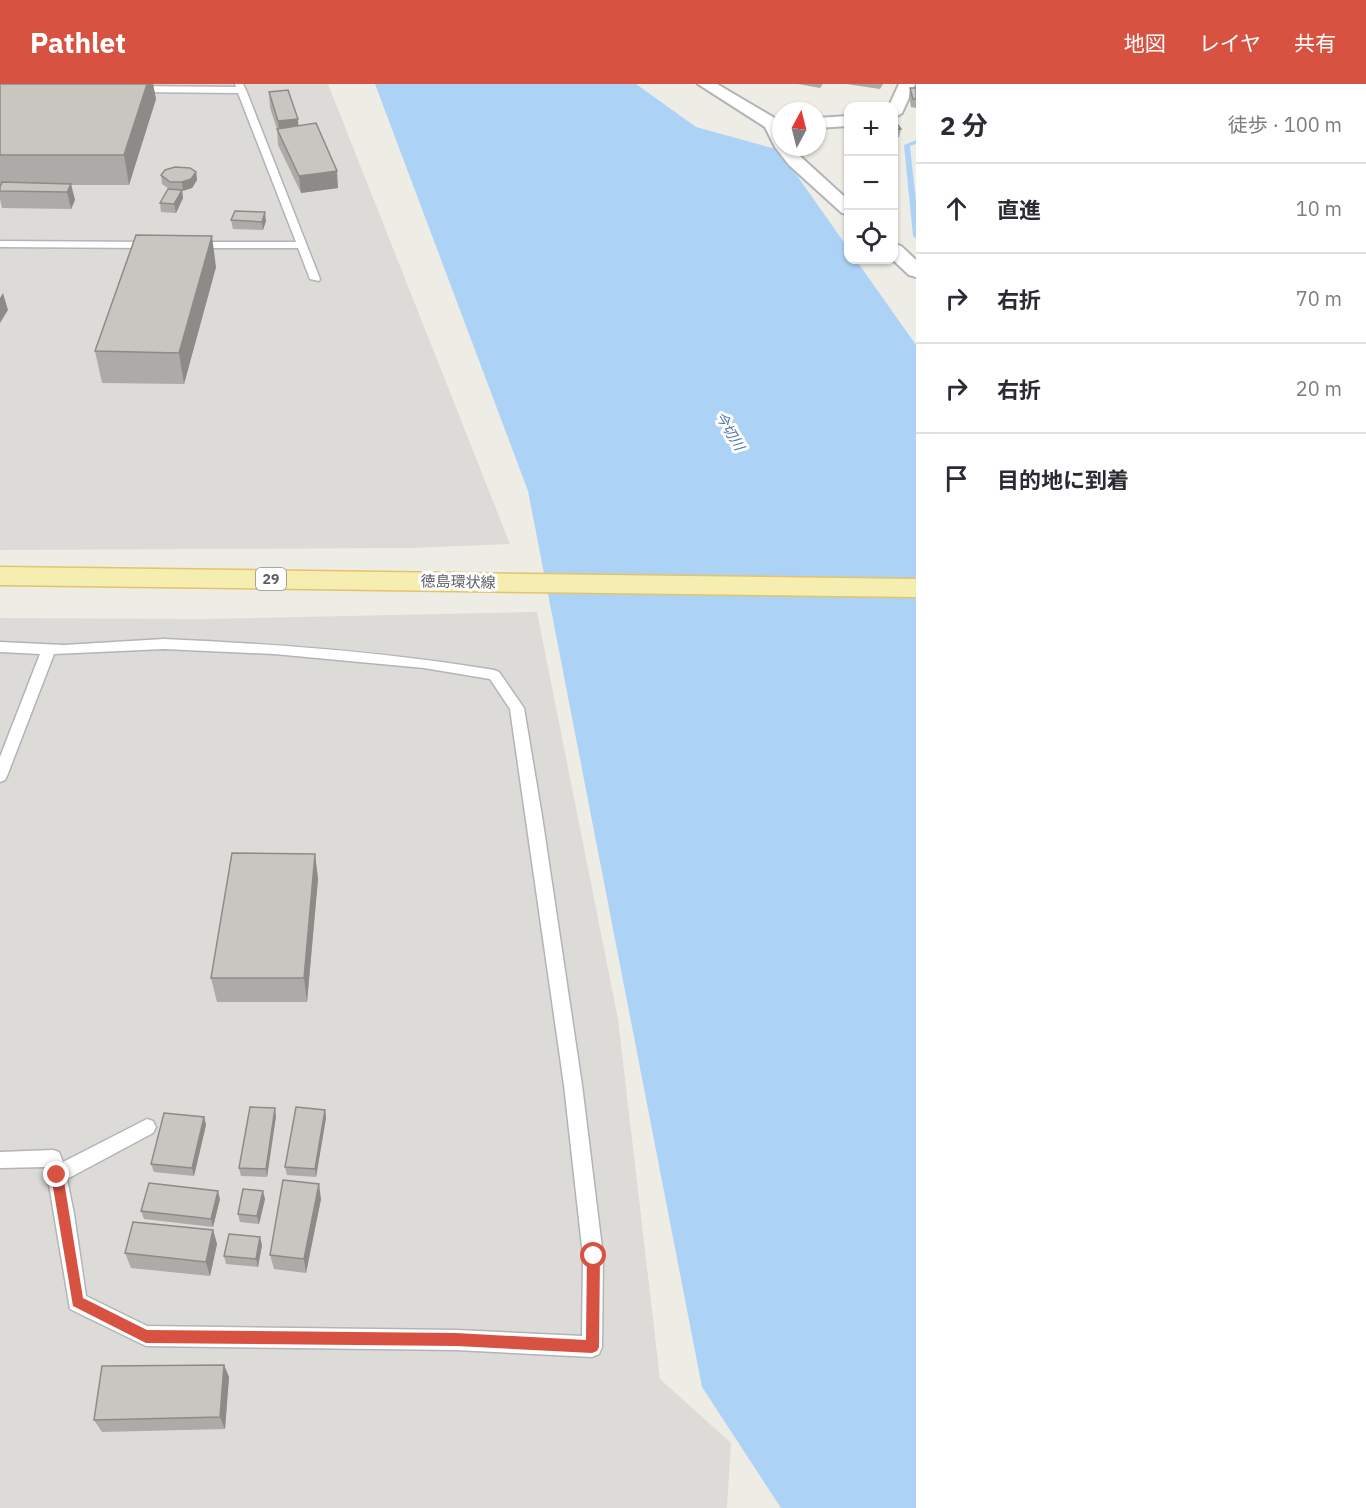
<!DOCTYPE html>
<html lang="ja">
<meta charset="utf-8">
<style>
body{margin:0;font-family:"IBM Plex Sans","Noto Sans JP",sans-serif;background:#f2f2f3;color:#2b2b33}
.controls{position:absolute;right:18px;top:18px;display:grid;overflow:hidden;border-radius:12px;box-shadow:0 2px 4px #0004}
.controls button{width:54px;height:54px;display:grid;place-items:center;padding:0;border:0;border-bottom:2px solid #e1e1e2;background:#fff;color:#2b2b33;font:30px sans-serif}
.compass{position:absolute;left:772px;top:18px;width:54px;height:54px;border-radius:50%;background:#fff;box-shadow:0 2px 4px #0004;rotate:7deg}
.stop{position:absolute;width:18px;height:18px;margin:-14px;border:4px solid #d75241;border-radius:50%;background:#fff}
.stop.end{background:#d75241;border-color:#fff;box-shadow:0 2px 6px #0008}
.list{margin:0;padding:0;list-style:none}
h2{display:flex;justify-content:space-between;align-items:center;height:78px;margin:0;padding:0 24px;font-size:26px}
h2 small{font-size:20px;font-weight:400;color:#7c7c81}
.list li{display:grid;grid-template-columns:39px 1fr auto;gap:18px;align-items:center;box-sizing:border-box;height:90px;padding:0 24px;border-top:2px solid #e1e1e2}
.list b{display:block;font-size:22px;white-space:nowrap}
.list em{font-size:20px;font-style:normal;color:#7c7c81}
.icon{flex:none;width:33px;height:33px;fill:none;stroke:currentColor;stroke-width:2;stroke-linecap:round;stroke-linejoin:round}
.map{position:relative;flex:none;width:916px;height:1424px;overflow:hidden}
header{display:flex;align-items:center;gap:36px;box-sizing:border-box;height:84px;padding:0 30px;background:#d75241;color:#fff}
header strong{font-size:28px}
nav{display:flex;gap:33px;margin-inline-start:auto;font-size:21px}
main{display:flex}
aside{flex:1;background:#fff}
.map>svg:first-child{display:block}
.industrial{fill:#dcdbd7}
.water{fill:#acd3f6}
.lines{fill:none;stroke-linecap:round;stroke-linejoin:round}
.stream{fill:#acd3f6;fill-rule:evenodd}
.lane-casing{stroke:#b2b4b8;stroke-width:3}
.street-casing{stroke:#b2b4b8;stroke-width:4}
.primary-casing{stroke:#e2c469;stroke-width:3}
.lane{fill:#fff;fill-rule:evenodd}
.street{fill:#fff;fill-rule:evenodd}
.primary{fill:#f6edb1;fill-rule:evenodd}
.wall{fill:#adaaa7}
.shaded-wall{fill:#8d8b88}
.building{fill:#c9c6c2;stroke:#8d8b88;stroke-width:1.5}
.route{fill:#d75241}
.labels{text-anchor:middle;stroke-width:6;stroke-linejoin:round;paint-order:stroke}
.far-water-label{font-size:14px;font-style:italic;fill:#4b75a6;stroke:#fff}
.shield{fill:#fff;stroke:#8e8f92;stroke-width:1.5}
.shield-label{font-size:14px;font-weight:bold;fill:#5d5f64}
.street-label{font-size:15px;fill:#5d5f64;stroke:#fff}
</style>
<header>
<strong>Pathlet</strong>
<nav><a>地図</a><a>レイヤ</a><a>共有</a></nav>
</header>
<main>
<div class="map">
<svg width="916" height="1424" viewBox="0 0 916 1424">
<rect width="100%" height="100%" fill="#edece5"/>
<path class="industrial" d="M0,0H328L510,460L410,464L0,466Z
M537,528L618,935L660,1295L731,1359L727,1424H0V534L204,535Z"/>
<path class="water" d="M375,0H636L696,43L779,66L848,164V176H856L916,261V1424H781L702,1303L528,407Z"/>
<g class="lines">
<path class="stream" d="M916,56V60L910,62L916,118V154L913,152L904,61Z"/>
<defs>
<path id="lane" d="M235,0H243L246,6L320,195L319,197L310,195L298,164H192L187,161L192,158H296L238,9L135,8L131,5L135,2L236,3Z
M0,157L153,158L158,161L153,164L0,163Z
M164,555C275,560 385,568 494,586L499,588L524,624L542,732L582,1001L603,1172L602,1263L599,1270L592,1273L456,1266L146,1262L70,1225L46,1083L0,1084V1068L53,1066L59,1068L63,1078L147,1035L153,1037L156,1043L153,1049L67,1095L74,1130L86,1212L147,1242L456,1246L582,1252L583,1172L564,1001L510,625L490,595L424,584L274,570L164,565L54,570L7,692L5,696L0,698V673L40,570L0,568V558L64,561Z"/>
<path id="street" d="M698,0H717L778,36L781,41V63H793L801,73L848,116V130L842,129L789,81L775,63L765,43Z
M899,0H915L902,29L894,34V22H889Z
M848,32V42L817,44V34Z
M894,160L901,162L916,176V193L909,191L893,176Z"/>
<path id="primary" d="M0,483L916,495V513L0,501Z"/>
</defs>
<use href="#lane" class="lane-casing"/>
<use href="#street" class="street-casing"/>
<use href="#primary" class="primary-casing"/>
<use href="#lane" class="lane"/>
<use href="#street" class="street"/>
<use href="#primary" class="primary"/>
</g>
<path class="wall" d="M0,0H153L156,15L129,101H71L75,116L71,125L2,124L0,115V103L1,101H0Z
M798,0H823L820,4Z
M846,0H883L880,5Z
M910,4H916V24L911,23L909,12Z
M269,8L299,42L338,104L301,109L278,61L277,45L270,24Z
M894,36L901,45L899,53L894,54Z
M196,88L197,96L192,104L182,106L183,114L176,129L161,128L160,119L169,105L162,100L161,91Z
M231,136L266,137L263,146L233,145Z
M216,183L184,300L102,299L95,267Z
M315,770L318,795L307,918H217L211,894Z
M325,1026L326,1034L316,1093L287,1091L285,1083Z
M276,1032L267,1093L241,1092L239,1084Z
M204,1033L206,1041L194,1092L154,1088L151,1080Z
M220,1115L213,1143L144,1135L141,1127Z
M265,1115L259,1140L240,1138L238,1130Z
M321,1115L306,1189L274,1185L270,1171Z
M213,1146L217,1160L210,1192L131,1184L125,1169Z
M262,1161L258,1183L226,1180L224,1172Z
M224,1281L229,1293L225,1345L102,1348L94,1336Z"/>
<path class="shaded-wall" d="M147,0H153L156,15L129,101L124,71Z
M298,35L299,51L279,50L278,37Z
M337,87L338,104L301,109L299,92Z
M196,88L197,96L192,104L183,107L182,98Z
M71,100L75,116L71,125L67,108Z
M182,106L183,114L176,129L174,120Z
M265,128L266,137L263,146L262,138Z
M212,152L216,183L184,300L179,269Z
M3,209L8,226L0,239V214Z
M315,770L318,795L307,918L304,894Z
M275,1024L276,1032L267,1093L266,1085Z
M325,1026L326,1034L316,1093L315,1085Z
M204,1033L206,1041L194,1092L192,1084Z
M319,1100L321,1115L306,1189L304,1175Z
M218,1107L220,1115L213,1143L211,1135Z
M263,1107L265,1115L259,1140L257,1132Z
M213,1146L217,1160L210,1192L206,1178Z
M260,1153L262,1161L258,1183L256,1175Z
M224,1281L229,1293L225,1345L220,1333Z"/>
<path class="building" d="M0,0H147L124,71H0Z
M910,4H916V15H913Z
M288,6L298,35L278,37L269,8Z
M894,36L901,45H894Z
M316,39L337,87L299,92L277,45Z
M175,83L190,84L196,88L191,95L182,98H170L161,91L165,86Z
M2,98L71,100L67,108L0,107V103Z
M168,105L182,106L174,120L160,119Z
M235,127L265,128L262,138L231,136Z
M136,151L212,152L179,269L95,267Z
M232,769L315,770L304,894H211Z
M250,1023L275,1024L266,1085L239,1084Z
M296,1023L325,1026L315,1085L285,1083Z
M164,1029L204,1033L192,1084L151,1080Z
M283,1096L319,1100L304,1175L270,1171Z
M149,1099L218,1107L211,1135L141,1127Z
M243,1105L263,1107L257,1132L238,1130Z
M133,1138L213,1146L206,1178L125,1169Z
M229,1150L260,1153L256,1175L224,1172Z
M224,1281L220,1333L94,1336L102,1282Z"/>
<path class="route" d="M57,1086L63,1091L83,1214L147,1246L456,1249L586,1256L587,1172L594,1166L600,1172L599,1263L597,1267L592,1269L456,1262L146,1259L73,1222L51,1091Z"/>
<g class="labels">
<g class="far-water-label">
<text transform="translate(730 347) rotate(59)" y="5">今切川</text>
</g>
<rect class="shield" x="256" y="484" width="30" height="22" rx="4.5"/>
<g class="shield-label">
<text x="271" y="500">29</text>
</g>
<g class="street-label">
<text transform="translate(458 498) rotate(1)" y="5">徳島環状線</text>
</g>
</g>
</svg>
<div class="controls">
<button>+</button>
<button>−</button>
<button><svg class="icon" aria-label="locate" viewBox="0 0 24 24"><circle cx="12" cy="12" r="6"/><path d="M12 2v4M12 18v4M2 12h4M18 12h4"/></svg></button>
</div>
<svg class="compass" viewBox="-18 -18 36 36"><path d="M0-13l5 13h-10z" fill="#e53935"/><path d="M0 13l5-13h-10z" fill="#7c7c81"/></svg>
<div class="stop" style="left:594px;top:1172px"></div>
<div class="stop end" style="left:57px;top:1091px"></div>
</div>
<aside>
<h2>2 分<small>徒歩 · 100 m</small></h2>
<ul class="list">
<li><svg class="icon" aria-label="ahead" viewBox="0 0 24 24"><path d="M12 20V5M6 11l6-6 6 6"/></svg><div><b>直進</b></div><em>10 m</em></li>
<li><svg class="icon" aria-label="right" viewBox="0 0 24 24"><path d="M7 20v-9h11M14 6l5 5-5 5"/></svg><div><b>右折</b></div><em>70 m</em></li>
<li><svg class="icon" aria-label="right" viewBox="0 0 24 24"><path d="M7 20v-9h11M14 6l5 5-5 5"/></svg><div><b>右折</b></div><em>20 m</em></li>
<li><svg class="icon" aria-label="arrive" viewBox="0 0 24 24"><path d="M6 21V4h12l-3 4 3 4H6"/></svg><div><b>目的地に到着</b></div></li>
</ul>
</aside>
</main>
